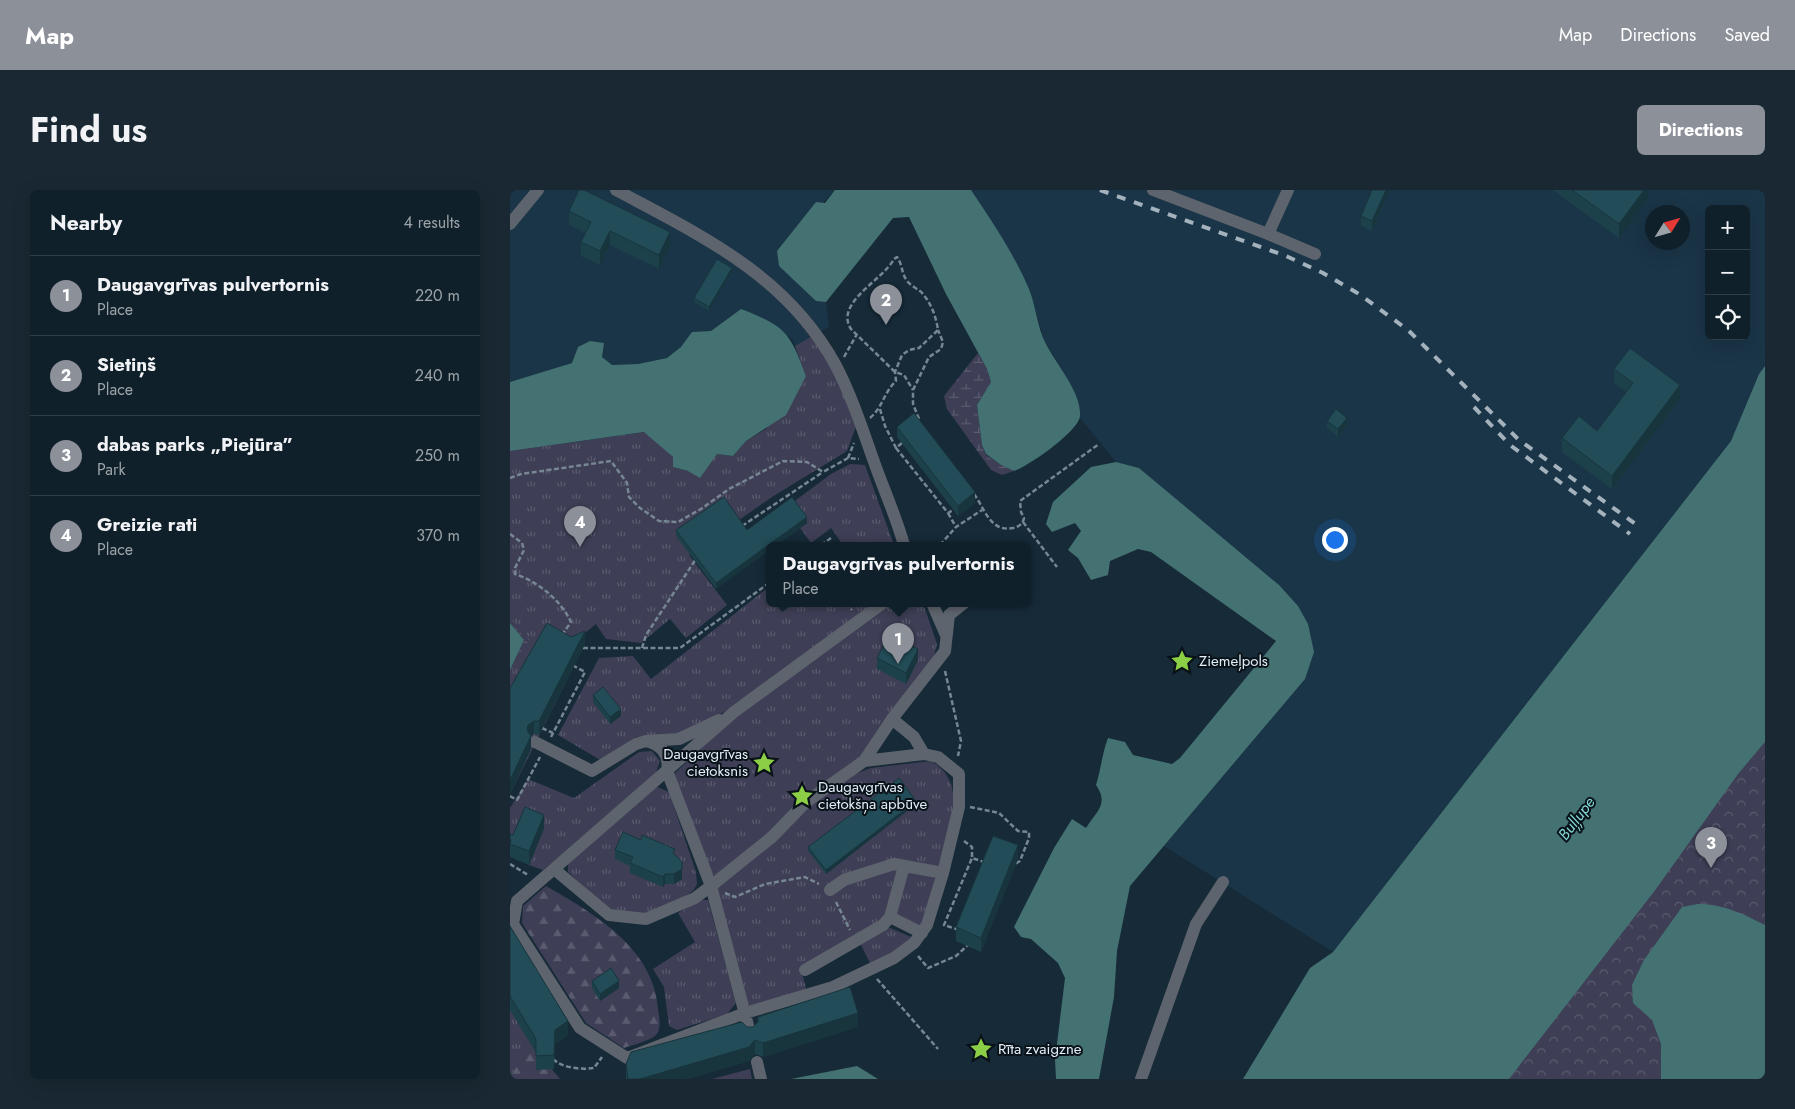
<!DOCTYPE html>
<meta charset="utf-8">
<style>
body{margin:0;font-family:Jost,sans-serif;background:#192832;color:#f1f3f6}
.controls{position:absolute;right:15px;top:15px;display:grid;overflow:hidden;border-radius:8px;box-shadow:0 5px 20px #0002}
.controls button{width:45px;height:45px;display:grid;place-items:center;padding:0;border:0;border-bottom:1px solid #303e47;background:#10202a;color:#f1f3f6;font:25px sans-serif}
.compass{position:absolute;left:1135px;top:15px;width:45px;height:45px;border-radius:50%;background:#10202a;box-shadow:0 5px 20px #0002;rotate:53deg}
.you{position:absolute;left:824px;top:349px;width:18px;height:18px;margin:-12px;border:4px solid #fff;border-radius:50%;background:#1a73e8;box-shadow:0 0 0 8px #1a73e833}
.badge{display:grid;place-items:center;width:32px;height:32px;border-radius:50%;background:#8c9099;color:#fff;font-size:16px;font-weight:700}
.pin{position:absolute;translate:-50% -41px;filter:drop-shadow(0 1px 2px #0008)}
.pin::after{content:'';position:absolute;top:26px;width:18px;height:15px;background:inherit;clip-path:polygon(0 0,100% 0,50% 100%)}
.popup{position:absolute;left:256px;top:352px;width:265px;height:65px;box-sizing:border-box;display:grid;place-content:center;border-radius:8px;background:#10202a;filter:drop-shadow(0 1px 4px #0005);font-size:16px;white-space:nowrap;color:#9ca3a8}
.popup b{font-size:19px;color:#f1f3f6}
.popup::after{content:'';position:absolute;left:50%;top:100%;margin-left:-10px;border:10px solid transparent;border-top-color:#10202a}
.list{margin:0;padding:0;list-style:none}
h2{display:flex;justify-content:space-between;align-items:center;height:65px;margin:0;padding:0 20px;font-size:21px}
h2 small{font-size:16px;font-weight:400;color:#9ca3a8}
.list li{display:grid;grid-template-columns:32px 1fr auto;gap:15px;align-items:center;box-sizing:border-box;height:80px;padding:0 20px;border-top:1px solid #303e47}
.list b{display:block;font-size:19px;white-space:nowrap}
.list p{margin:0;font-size:16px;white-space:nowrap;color:#9ca3a8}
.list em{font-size:16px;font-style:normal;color:#9ca3a8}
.icon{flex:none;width:28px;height:28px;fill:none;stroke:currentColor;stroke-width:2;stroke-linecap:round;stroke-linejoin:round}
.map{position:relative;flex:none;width:1255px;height:889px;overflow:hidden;border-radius:8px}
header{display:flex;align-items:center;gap:30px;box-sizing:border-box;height:70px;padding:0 25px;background:#8c9099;color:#fff}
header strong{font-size:24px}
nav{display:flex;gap:28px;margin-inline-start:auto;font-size:18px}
.intro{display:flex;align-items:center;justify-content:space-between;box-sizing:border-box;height:120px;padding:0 30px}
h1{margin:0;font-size:35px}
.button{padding:12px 22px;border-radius:8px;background:#8c9099;color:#fff;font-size:18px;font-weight:700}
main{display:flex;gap:30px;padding:0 30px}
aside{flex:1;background:#10202a;border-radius:8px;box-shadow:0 5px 20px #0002}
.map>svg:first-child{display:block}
.built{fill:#1a3547;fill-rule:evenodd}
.grass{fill:url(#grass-tufts)}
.forest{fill:url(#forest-firs)}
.wetland{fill:url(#wetland-marsh)}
.park{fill:url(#park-crowns)}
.water{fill:#447272}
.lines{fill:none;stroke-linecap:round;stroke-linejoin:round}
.path{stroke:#768692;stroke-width:2.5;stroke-dasharray:5 2.5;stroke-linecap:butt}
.minor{stroke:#5e646d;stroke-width:12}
.rail{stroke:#a3b2bc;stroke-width:4;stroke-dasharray:9 9;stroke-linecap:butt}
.wall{fill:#1d414b}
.shaded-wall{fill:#18353d}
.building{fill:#224c57;stroke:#18353d}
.labels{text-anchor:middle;stroke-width:4;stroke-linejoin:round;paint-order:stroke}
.poi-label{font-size:15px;fill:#e2eef7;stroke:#091218;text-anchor:start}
.water-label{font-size:16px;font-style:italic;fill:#84d6d6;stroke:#091218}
</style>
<header>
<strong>Map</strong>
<nav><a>Map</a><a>Directions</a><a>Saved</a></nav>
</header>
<div class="intro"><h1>Find us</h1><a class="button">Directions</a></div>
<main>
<aside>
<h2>Nearby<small>4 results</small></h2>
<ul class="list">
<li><span class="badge">1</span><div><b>Daugavgrīvas pulvertornis</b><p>Place</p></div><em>220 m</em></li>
<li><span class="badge">2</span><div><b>Sietiņš</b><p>Place</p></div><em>240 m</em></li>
<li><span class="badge">3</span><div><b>dabas parks „Piejūra”</b><p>Park</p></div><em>250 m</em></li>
<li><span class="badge">4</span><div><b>Greizie rati</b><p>Place</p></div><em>370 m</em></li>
</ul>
</aside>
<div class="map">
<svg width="1255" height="889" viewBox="0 0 1255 889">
<defs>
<pattern id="grass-tufts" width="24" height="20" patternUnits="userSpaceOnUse" patternTransform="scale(1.25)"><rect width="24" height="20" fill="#3e3f56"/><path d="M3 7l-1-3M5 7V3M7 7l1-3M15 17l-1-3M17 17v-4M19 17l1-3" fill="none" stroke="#5a5b6f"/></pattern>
<pattern id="forest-firs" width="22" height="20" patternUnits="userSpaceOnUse" patternTransform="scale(1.25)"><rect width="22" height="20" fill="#3e3f56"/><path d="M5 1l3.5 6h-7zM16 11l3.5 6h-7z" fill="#5a5b6f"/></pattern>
<pattern id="wetland-marsh" width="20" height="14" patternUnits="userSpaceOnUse" patternTransform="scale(1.25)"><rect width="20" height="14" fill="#3e3f56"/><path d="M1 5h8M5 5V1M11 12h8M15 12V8" fill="none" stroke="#5a5b6f"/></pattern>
<pattern id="park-crowns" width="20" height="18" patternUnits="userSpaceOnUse" patternTransform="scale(1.25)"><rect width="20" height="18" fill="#3e3f56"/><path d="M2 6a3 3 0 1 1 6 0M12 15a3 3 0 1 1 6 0" fill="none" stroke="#5a5b6f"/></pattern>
</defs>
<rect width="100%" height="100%" fill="#162a38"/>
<path class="built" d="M0,0H325L267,62L269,76L306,110L316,112L319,137L285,156L282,149L231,119L201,141L182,142L171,158L157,168L128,174L102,175L92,167L68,157L62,173L0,192Z
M461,0H1255V176L1249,184L1221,251L823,762L654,656L795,489L658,304L629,278L606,272L570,228V219L552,179L535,153L519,99L484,34ZM1199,19H1236V146H1199ZM1142,22H1172V52H1142Z"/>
<path class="grass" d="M304,145L323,180L347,234L337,261L262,307L179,365L217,415L176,448L160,429L131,453L96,449L86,434L70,447L73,458L0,604V485L18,449L0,428V261L135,242L163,267V277L178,281L207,264L223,266L236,251L256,239L296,186L285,156Z
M340,274L355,275L384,355H333L321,338L301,353L290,338L297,333L282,313L321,284Z
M255,400L259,406V413H265L272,422L285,413H365L226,516L172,543L126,547L92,571L48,545L89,468L123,466L141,489Z
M381,413H413L427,454L424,466L353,564L207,687L198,681L163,585L217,534Z
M142,561L150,571L145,585L33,680L19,675L34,638L0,655V618L18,589L64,608L129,562Z
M421,571C433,577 442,590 443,604C446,636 420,706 410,739L371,733L291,779L297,802L244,818L236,813L206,701L210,693L299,614L339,586L361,578Z
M145,596L159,602L186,682L187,694L183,701L165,712L135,725L100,721L58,682V673Z
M191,710H198L226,813L217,824L167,840L159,836L154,797L143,779L185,752L168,723Z
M378,737L401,747L403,751L361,775L350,753Z
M0,819L23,857L0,885Z
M240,879L242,889H202Z"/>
<path class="forest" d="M36,696C83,723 144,758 148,819C149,826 152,838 146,845C139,851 123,855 114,858L76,833L12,733L13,716Z
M23,857L50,889H0V885Z"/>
<path class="wetland" d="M468,163L477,179L481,192L467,215L472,255L476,265L491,275L504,281L492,285L481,280L437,219L434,206Z
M0,428L19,449L0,485V480L14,450L0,433Z"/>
<path class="park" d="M1255,533V889H986Z"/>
<path class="water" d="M325,0H461C482,31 504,64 519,99C526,116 527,137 536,154C546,174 572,203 570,226C569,241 519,276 504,281L491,275L476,264L472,255L467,215L481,192L477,179L436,104L399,27L383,28L316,112L306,111L269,76L267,61L306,12L315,13Z
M231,119C275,136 280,142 296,186L276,225L236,251L223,266L207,264L190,288L178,281L163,277V267L134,242L0,261V192L62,173L68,157L80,151L94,153L92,167L102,175L128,174L157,168L171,157L182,142L201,141Z
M1255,176V552L1228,584L1146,699L999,889H733L800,778L823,762L1221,251L1249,184Z
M606,272L629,278L769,395L788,416L798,434L804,462L795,489L620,696L607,761L604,807L589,889H546L545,870L555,788L548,773L521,749L511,747L504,737L544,658L562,629L576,638C587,621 599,614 586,595C591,579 592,564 598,548L615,552L623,565L662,574L670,568L766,451L641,362L628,359L600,371L598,385L581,390L568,368L558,360L571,341L565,333L542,342L536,334L543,312L581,277Z
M0,433L14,450L0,480Z
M1188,714C1214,714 1233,724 1255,735V889H1151V854L1142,830L1123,813L1122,795L1134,770L1172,717Z
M347,876L368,889H281Z"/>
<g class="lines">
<path class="path" d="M334,167L347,144
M370,219L375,236L386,258L392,253
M360,228C373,217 374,202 386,191L385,182L392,165L399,160L409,158L428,140C426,127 422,115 413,104C409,99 402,97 398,92C391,84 393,75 387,67L384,69C373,90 324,113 341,139L385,182L394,185L403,200
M409,229L403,214V200L419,167L431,159L433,152L428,140
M386,258L438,323L443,320
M338,268L344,253
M0,288L11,284L101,271L117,293L119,307L130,318L149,331L168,332L191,319L219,299L273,271L297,272L313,282L338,268L349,269
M464,304C474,317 480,343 503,338C508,337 513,334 514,328L511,322L510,311L589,254
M438,323L446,337
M513,332L547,377
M232,336L313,282
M0,344L12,353L14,360L5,378V384C28,392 50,409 61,432L52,445
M311,355L321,348
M430,355L446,337L472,320
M336,413L342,420
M73,458H170L259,393
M132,458L136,445L186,369
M435,481L451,551L448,566
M32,538L43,543
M41,547L75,482L64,476
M0,606L7,610L30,567
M460,617L489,623L508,641L519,642V648L510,671L503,675
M454,651L462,657V668L474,672
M0,674L18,685
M215,703L225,707L255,694L295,687L309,694
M326,712L340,740
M449,740L434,735L462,668
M408,766L418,778L446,766L458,755
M367,789L428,859
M43,869C52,878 72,880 84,878L92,867"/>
<path class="minor" d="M106,0C192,46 276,85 325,174C341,204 352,238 363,269C373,298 386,326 394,355
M643,0L758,44L805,64
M0,34L28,0
M758,44L778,0
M422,413L436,445
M382,529L404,547L414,564
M25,552L82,581L126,554L136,551L169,549L209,530
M354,571L414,564L428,567L449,584V617L433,683L417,735L404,753L384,768L323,797L235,823L117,868L70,838L3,734L7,711L224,522L373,413
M44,679L99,725L136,729L185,708L201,696L157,581C160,564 151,555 136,551
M320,700L334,690L384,674L433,683
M380,727L412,743
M295,780L373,735L380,727L394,676
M240,843L201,696L262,647L296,612L354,571L382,529L435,461L439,425L454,413
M247,872L251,889
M631,889L686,734L713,692"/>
<path class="rail" d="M590,0L776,66L813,83L849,104L898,140L1009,250L1127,335
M964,217L1000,255L1120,344"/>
</g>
<path class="wall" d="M862,0H880L862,41L851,36V26Z
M1043,0H1138V8L1109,48Z
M59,21L160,56L149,79L100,55L90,75L71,66V52L75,43L59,35Z
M222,81L199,121L184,112V108Z
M1104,179L1170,209L1102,299L1052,262V248L1087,241L1116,202L1104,193Z
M817,231L837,235L828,247L817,238Z
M387,237L465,313L448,326L387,247Z
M297,333L267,355H259L206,399L166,346V340H237Z
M75,454L29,545L24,544L21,546V559L0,604V498Z
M367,468L408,470L396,494L367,479Z
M83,505L111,526L100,534L83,512Z
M406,614L316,684L298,661V657Z
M34,638L19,675L0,667V644L3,645Z
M105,660L165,665L172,682V689L164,694H155L153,697L120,683V676L105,669Z
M508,669L471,762L446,751V737Z
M0,736L58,845L45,854L44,879L26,880V863L0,820Z
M82,791L109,798L90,811L82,798Z
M237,837H348L253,867L245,864L239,871L177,889H116V874Z"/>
<path class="shaded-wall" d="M876,0H880L862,41V31Z
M1134,0H1138V8L1109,48V34Z
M100,41V55L90,75V61Z
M160,42V56L149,79V65Z
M222,78V81L199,121V117Z
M1170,195V209L1102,299V286Z
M837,228V235L828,247V239Z
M465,302V313L448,326V316Z
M297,327V333L267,355H259V361L206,399V393Z
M75,441V454L29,545V531Z
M408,459V470L396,494V483Z
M111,519V526L100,534V527Z
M24,531V544L18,548L17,540L18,535Z
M21,546V559L0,604V590Z
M406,611V614L316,684V680Z
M34,625V638L19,675V661Z
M508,655V669L471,762V748Z
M172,672V689L164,694V684Z
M155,684V694L153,697V687Z
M109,791V798L90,811V804Z
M348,823V837L253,867V853Z
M58,831V845L45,854L44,879L45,840Z
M245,850V864L239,871L177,889H130Z"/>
<path class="building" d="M69,0H74L160,42L149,65L100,41L90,61L71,52L81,32L59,21Z
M862,0H876L862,31L851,26Z
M1062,0H1134L1109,34Z
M207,69L222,78L199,117L184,108Z
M1120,158L1170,195L1102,286L1052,248L1069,226L1087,241L1123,193L1104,179Z
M826,219L837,228L828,239L817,231Z
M404,223L465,302L448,316L387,237Z
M214,307L237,340L282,307L297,327L206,393L166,340Z
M37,433L61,447L75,441L29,531H24L18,535L17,540L21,546L0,590V498Z
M379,445L408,459L396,483L367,468Z
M93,497L111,519L100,527L83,505Z
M389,588L406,611L316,680L298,657Z
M15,617L34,625L19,661L0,654L1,650H0V644L3,645Z
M113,642L131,650L132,645L165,659L163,663L172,672V679L164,684H155L153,687L120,673L123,667L105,660Z
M483,646L508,655L471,748L446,737Z
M0,736L58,831L45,840L44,865L26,866V849L0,806Z
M101,778L109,791L90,804L82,791Z
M340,797L348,823L253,853L245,850L239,857L130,889H118L116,874L121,862L232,832L237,837H243L248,832V827Z"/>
<defs>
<symbol id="sight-bare" viewBox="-9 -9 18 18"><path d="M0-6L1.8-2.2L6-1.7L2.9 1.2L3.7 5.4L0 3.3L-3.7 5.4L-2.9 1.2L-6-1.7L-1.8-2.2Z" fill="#8cce46" stroke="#091218" stroke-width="2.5" paint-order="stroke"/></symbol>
</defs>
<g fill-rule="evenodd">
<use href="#sight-bare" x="656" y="455" width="32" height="32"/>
<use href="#sight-bare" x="238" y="557" width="32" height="32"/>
<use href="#sight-bare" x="276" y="590" width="32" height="32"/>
<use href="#sight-bare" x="455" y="843" width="32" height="32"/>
</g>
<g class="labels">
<g class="poi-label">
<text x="689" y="476">Ziemeļpols</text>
<text x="238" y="569" text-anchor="end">Daugavgrīvas<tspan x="238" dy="17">cietoksnis</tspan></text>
<text x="308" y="602">Daugavgrīvas<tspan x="308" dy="17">cietokšņa apbūve</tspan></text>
<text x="488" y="864">Rīta zvaigzne</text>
</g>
<g class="water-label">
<text transform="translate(1066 628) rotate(-53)" y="6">Buļļupe</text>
</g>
</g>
</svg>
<div class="controls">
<button>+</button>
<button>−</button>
<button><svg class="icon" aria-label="locate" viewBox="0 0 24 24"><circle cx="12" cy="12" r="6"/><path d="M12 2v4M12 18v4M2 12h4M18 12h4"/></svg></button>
</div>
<svg class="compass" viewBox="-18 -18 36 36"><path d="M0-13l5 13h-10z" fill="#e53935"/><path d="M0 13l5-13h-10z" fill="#9ca3a8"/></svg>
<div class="you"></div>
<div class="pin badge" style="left:388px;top:474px">1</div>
<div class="popup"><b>Daugavgrīvas pulvertornis</b>Place</div>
<div class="pin badge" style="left:376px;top:135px">2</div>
<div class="pin badge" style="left:1201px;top:678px">3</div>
<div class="pin badge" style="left:70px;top:357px">4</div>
</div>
</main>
